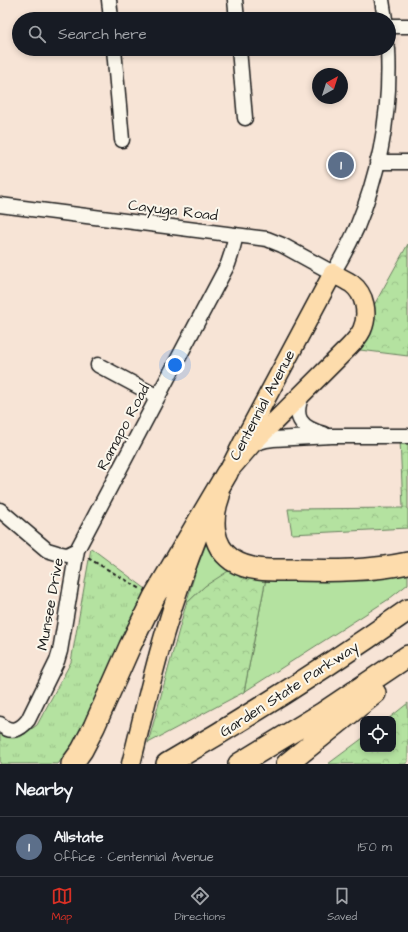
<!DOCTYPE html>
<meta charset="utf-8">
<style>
body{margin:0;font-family:"Architects Daughter",sans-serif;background:#242831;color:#f1f3f6}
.controls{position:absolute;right:12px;bottom:12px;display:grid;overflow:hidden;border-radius:8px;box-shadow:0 2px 6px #0003}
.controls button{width:36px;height:36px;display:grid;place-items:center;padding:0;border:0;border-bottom:1px solid #363941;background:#171b24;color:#f1f3f6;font:20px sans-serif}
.compass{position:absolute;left:312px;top:68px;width:36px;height:36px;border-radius:50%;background:#171b24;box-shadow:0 2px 6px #0003;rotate:39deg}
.you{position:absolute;left:175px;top:365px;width:14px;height:14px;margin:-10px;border:3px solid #fff;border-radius:50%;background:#1a73e8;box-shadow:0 0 0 6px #1a73e833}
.badge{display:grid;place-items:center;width:26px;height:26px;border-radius:50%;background:#d93025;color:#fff;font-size:13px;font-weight:700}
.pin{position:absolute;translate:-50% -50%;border:2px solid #fff;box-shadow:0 1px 4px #0006}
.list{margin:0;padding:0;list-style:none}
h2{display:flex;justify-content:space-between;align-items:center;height:52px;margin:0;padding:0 16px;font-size:17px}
h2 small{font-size:13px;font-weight:400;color:#9ea1a6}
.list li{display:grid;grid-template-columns:26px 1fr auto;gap:12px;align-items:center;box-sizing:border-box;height:60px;padding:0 16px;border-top:1px solid #363941}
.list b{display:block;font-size:15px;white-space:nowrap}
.list p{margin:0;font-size:13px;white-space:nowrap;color:#9ea1a6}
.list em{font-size:13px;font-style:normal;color:#9ea1a6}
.icon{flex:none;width:22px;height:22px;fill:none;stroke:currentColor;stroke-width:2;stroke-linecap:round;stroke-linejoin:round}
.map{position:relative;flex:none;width:408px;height:764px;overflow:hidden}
.search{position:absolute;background:#171b24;box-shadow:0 2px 6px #0003;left:12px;right:12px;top:12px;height:44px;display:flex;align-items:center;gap:10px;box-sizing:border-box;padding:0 14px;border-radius:22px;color:#9ea1a6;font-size:15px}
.sheet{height:112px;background:#171b24}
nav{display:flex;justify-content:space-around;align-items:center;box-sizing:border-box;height:56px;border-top:1px solid #363941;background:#171b24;font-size:11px;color:#9ea1a6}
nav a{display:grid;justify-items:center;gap:2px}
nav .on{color:#d93025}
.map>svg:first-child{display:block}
.grass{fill:#b4e2a0;stroke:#687f5e}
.forest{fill:url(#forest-crowns);stroke:#687f5e}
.park{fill:url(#park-tufts);stroke:#687f5e}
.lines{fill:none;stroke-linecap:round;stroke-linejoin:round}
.minor-casing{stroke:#1c1c1c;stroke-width:17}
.major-casing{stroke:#1c1c1c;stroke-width:21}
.highway-casing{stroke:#1c1c1c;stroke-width:24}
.path{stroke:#1c1c1c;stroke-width:2;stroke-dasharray:4 3;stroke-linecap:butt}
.minor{stroke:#fbf7ec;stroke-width:14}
.major{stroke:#fddcac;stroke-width:18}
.highway{stroke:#fddcac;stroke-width:21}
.labels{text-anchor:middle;stroke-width:4;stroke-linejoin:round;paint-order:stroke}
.street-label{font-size:15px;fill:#1c1c1c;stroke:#fbf7ec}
</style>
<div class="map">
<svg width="408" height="764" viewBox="0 0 408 764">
<defs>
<pattern id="forest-crowns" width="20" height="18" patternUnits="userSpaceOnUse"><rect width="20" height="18" fill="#b4e2a0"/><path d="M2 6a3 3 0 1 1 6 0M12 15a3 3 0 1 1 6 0" fill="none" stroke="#9ac189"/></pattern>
<pattern id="park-tufts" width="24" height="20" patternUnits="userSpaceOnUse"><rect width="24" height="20" fill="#b4e2a0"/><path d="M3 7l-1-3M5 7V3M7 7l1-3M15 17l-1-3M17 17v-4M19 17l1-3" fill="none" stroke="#9ac189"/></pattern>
</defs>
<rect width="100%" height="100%" fill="#f7e4d6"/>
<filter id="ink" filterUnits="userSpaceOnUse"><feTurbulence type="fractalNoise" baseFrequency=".025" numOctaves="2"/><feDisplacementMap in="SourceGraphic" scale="8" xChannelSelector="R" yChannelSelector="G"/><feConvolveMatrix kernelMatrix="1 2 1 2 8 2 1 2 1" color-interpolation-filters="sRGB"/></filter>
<g filter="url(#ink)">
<path class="grass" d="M208,539L239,570L205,586L186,604L196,570Z
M408,569V584L389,599L244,692L266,578Z"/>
<path class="forest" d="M408,244V356L360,350L373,307Z
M400,439L408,440V528L292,534L288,509L403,508Z
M230,570L266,578L244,692L148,743L186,604L205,586Z
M408,703V762L405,764H328L363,738V749H393V719H388Z"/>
<path class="park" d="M91,548L150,592L76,741L58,764H0V732L20,737L37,725L71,662Z"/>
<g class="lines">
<defs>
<path id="minor" d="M109,0L111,19
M235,0L237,19
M382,0L385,19
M389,26H408
M114,49L122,140
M239,49L245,118
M377,162H408
M0,205L267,239L282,245L333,273C342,258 350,243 357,227C380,171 391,110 388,49
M98,365L158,397
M303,393C292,417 300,428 324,434
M252,444L266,440L273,439L332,436H408
M0,510L47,550L57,553L67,555L77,550
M0,724C11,734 20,730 28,720L57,661L60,651L77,550L228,264L231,255L236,235"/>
<path id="major" d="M221,486L246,436L333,273C339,277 346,280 352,284C365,294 369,314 362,330C359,336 354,342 349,347L252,444L227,473
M131,764C142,720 152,675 165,632C175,598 187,564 200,531"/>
<path id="highway" d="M219,496C211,518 211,545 232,560C250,572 275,570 295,570C333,571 371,571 408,563
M72,764L82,750L94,727L130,646L154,597L227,473
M167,764C250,716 330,665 408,610
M239,764L323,713L408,656
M287,764L375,693"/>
</defs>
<use href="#minor" class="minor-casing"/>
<use href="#major" class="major-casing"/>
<use href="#highway" class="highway-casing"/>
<path class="path" d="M88,558L141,589"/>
<use href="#minor" class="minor"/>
<use href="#major" class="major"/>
<use href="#highway" class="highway"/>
</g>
</g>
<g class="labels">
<g class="street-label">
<text transform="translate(173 210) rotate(7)" y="5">Cayuga Road</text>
<text transform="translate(262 405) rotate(-62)" y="5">Centennial Avenue</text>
<text transform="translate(123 427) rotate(-62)" y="5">Ramapo Road</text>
<text transform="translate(50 604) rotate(-80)" y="5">Munsee Drive</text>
<text transform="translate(289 689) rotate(-33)" y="5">Garden State Parkway</text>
</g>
</g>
</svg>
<div class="controls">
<button><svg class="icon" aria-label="locate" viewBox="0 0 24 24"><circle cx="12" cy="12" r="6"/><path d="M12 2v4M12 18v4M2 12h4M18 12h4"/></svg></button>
</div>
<svg class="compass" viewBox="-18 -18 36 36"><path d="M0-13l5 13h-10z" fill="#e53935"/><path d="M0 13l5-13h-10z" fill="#9ea1a6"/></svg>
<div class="you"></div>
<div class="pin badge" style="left:341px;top:165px;background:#5c6f8a">1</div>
<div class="search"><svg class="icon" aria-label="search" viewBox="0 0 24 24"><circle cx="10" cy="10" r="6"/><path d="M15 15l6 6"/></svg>Search here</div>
</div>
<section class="sheet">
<h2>Nearby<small></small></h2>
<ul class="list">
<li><span class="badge" style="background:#5c6f8a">1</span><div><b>Allstate</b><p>Office · Centennial Avenue</p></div><em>150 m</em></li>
</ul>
</section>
<nav>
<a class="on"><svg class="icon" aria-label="map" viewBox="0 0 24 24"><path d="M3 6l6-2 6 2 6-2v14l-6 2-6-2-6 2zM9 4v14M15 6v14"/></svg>Map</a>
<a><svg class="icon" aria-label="directions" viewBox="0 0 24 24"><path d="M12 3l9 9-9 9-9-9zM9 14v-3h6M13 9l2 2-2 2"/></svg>Directions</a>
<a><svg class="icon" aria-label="saved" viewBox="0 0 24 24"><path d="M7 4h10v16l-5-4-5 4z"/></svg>Saved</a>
</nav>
